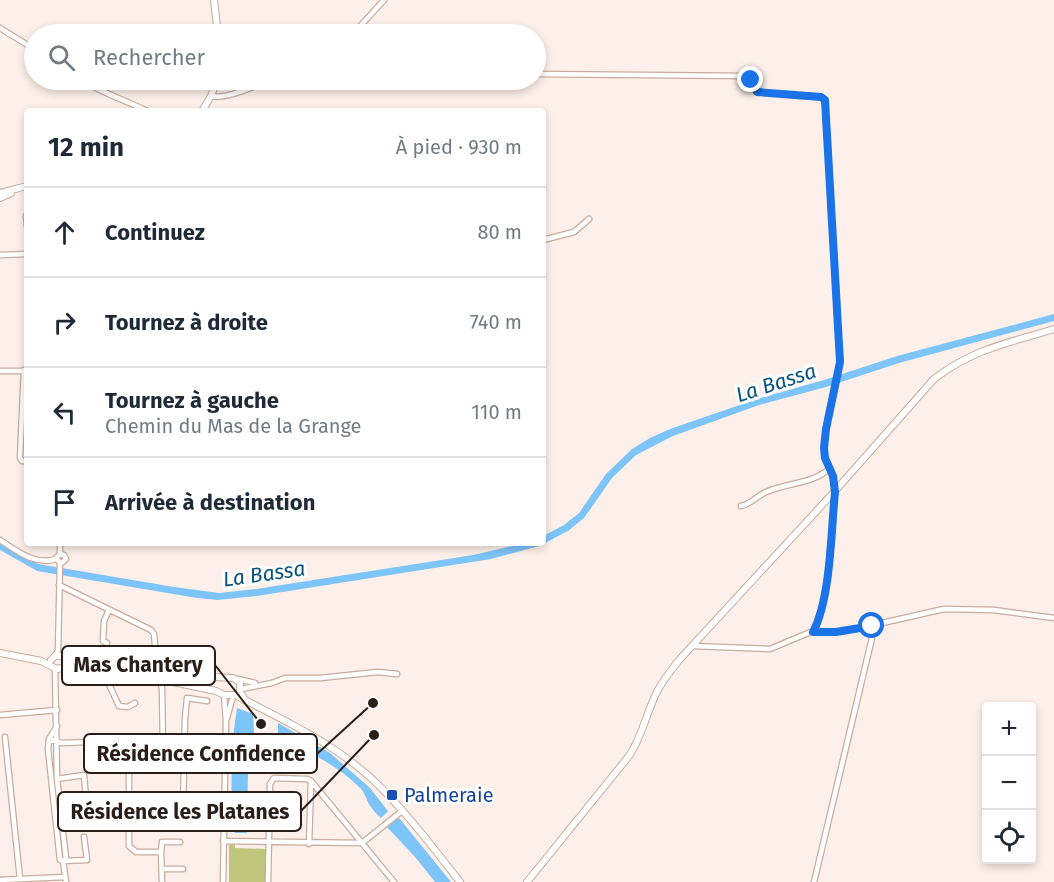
<!DOCTYPE html>
<html lang="fr">
<meta charset="utf-8">
<style>
body{margin:0;font-family:"Fira Sans",sans-serif;background:#f6f6f7;color:#1f2937}
.controls{position:absolute;right:18px;bottom:18px;display:grid;overflow:hidden;border-radius:6px;box-shadow:0 3px 9px #0003}
.controls button{width:54px;height:54px;display:grid;place-items:center;padding:0;border:0;border-bottom:2px solid #e0e1e3;background:#fff;color:#1f2937;font:30px sans-serif}
.stop{position:absolute;width:18px;height:18px;margin:-14px;border:4px solid #1a73e8;border-radius:50%;background:#fff}
.stop.end{background:#1a73e8;border-color:#fff;box-shadow:0 2px 6px #0008}
.list{margin:0;padding:0;list-style:none}
h2{display:flex;justify-content:space-between;align-items:center;height:78px;margin:0;padding:0 24px;font-size:26px}
h2 small{font-size:20px;font-weight:400;color:#747a83}
.list li{display:grid;grid-template-columns:39px 1fr auto;gap:18px;align-items:center;box-sizing:border-box;height:90px;padding:0 24px;border-top:2px solid #e0e1e3}
.list b{display:block;font-size:22px;white-space:nowrap}
.list p{margin:0;font-size:20px;white-space:nowrap;color:#747a83}
.list em{font-size:20px;font-style:normal;color:#747a83}
.icon{flex:none;width:33px;height:33px;fill:none;stroke:currentColor;stroke-width:2;stroke-linecap:round;stroke-linejoin:round}
.map{position:relative;flex:none;width:1054px;height:882px;overflow:hidden}
.search{position:absolute;background:#fff;box-shadow:0 3px 9px #0003;left:24px;top:24px;width:522px;height:66px;display:flex;align-items:center;gap:15px;box-sizing:border-box;padding:0 21px;border-radius:33px;color:#747a83;font-size:22px}
.panel{position:absolute;background:#fff;box-shadow:0 3px 9px #0003;left:24px;top:108px;width:522px;height:438px;border-radius:6px}
.map>svg:first-child{display:block}
.green{fill:#c0c67b}
.water{fill:#7dc4f9}
.lines{fill:none;stroke-linecap:round;stroke-linejoin:round}
.street-casing{stroke:#c9ac9d;stroke-width:7}
.secondary-casing{stroke:#c9ac9d;stroke-width:8}
.street{stroke:#fff;stroke-width:4.5}
.secondary{stroke:#fff;stroke-width:6}
.route{stroke:#1a73e8;stroke-width:8}
.transit-dot{fill:#1a4fb4;stroke:#fff;stroke-width:2}
.labels{text-anchor:middle;stroke-width:6;stroke-linejoin:round;paint-order:stroke}
.transit-label{font-size:20px;fill:#164399;stroke:#fff;text-anchor:start}
.water-label{font-size:21px;font-style:italic;fill:#0a537e;stroke:#fff}
.leader{fill:none;stroke:#291e19;stroke-width:2}
.callout-dot{fill:#291e19;stroke:#fff;stroke-width:2}
.callout{fill:#fff;stroke:#291e19;stroke-width:2}
.callout-label{font-size:21px;text-anchor:middle;font-weight:bold;fill:#291e19}
</style>
<div class="map">
<svg width="1054" height="882" viewBox="0 0 1054 882">
<rect width="100%" height="100%" fill="#fdf0ea"/>
<path class="green" d="M235,844V848L266,849V882H229V845Z"/>
<path class="water" d="M1054,314V321L899,363L826,387L759,405L673,436L636,455L612,478L584,518L568,531L539,546L491,559L257,596L218,600L197,598L37,571L0,550V542L38,564L174,587L219,593L256,589L473,555L526,543H543V536L564,525L579,513L606,474L632,449L650,438L670,429L757,399L824,380L897,356Z
M237,708L253,714L256,769H248L247,833H235L231,826L232,744Z
M278,723L330,753L370,788L388,811L381,818C377,814 373,811 371,807C366,801 366,793 359,787C337,765 307,750 278,740Z
M399,818L447,877L451,882H435L416,858L387,827Z"/>
<g class="lines">
<defs>
<path id="street" d="M0,28L34,49
M353,34L384,0
M536,74L747,76L757,92L821,97L825,100L840,362L826,429L824,448L825,458L833,476L835,491C831,530 831,599 813,631L770,649L693,646
M82,80C102,93 125,100 147,111
M211,96C227,100 256,85 271,80
M26,216L27,226
M543,240L574,232L589,219
M0,255L27,254
M24,370L20,458L22,461H27
M0,371H27
M741,506C751,504 757,496 766,492C788,482 810,485 829,469
M0,540C17,551 35,566 56,559
M60,563L63,562L66,559L64,555L60,554
M59,585L151,630L154,634L158,677L162,688L163,750H134L129,758V846L136,852H159L161,854L162,882
M813,631L836,632L860,628L944,609L994,610L1054,618
M107,643L103,641L104,621L109,610
M56,655L58,650L60,563L56,558L60,554V543
M55,668L57,779L66,859L63,861
M106,672V678L119,706L128,707L135,703
M238,679L255,683
M241,689L272,683L285,678H320L378,672L397,674
M207,701L187,698L185,719L183,810L184,813L187,814L224,815
M0,715L57,710
M227,718L233,696
M57,726L49,739L48,749L60,860L63,861L66,882
M5,737L20,879
M49,739L62,743L89,742
M163,750L225,747
M57,779L84,775L87,811
M223,841L362,843L402,811
M309,844L311,781
M161,854L162,842H180
M63,861L87,860L84,837
M162,869H183
M0,880L65,877
M223,882L226,721L224,695
M268,882L270,784L274,778L307,779L311,781L394,882
M814,882L872,638V626"/>
<path id="secondary" d="M214,0L218,34
M202,111L211,96L217,80
M0,193L27,186
M0,198L11,193
M0,653L41,661L57,669L72,666L151,679L164,677H215L233,678L240,682V692L245,700
M51,660L56,655L63,657L71,665
M159,679L216,691L224,695H236
M235,695C282,719 331,742 371,778C404,809 432,846 460,882
M527,882L629,756C642,737 646,714 656,694C662,681 671,670 680,659L835,491L934,379C973,349 1008,343 1054,329"/>
</defs>
<use href="#street" class="street-casing"/>
<use href="#secondary" class="secondary-casing"/>
<use href="#street" class="street"/>
<use href="#secondary" class="secondary"/>
</g>
<g class="lines">
<path class="route" d="M751,80L757,92L821,97L825,100L840,362L826,429L824,448L825,458L833,476L835,492C831,530 831,598 813,632H836L872,626"/>
</g>
<rect class="transit-dot" x="386" y="789" width="12" height="12" rx="3"/>
<g class="labels">
<g class="transit-label">
<text x="404" y="802">Palmeraie</text>
</g>
<g class="water-label">
<text transform="translate(776 383) rotate(-18)" y="7">La Bassa</text>
<text transform="translate(264 574) rotate(-8)" y="7">La Bassa</text>
</g>
</g>
<path class="leader" d="M261 724L215 665M373 703L317 754M374 735L301 811"/>
<g class="callout-dot">
<circle cx="261" cy="724" r="6"/>
<circle cx="373" cy="703" r="6"/>
<circle cx="374" cy="735" r="6"/>
</g>
<g class="callout">
<rect x="62" y="646" width="153" height="39" rx="6"/>
<rect x="84" y="734" width="233" height="39" rx="6"/>
<rect x="58" y="792" width="243" height="39" rx="6"/>
</g>
<g class="callout-label">
<text x="138" y="672">Mas Chantery</text>
<text x="201" y="761">Résidence Confidence</text>
<text x="180" y="819">Résidence les Platanes</text>
</g>
</svg>
<div class="controls">
<button>+</button>
<button>−</button>
<button><svg class="icon" aria-label="locate" viewBox="0 0 24 24"><circle cx="12" cy="12" r="6"/><path d="M12 2v4M12 18v4M2 12h4M18 12h4"/></svg></button>
</div>
<div class="stop" style="left:872px;top:626px"></div>
<div class="stop end" style="left:751px;top:80px"></div>
<div class="search"><svg class="icon" aria-label="search" viewBox="0 0 24 24"><circle cx="10" cy="10" r="6"/><path d="M15 15l6 6"/></svg>Rechercher</div>
<section class="panel">
<h2>12 min<small>À pied · 930 m</small></h2>
<ul class="list">
<li><svg class="icon" aria-label="ahead" viewBox="0 0 24 24"><path d="M12 20V5M6 11l6-6 6 6"/></svg><div><b>Continuez</b></div><em>80 m</em></li>
<li><svg class="icon" aria-label="right" viewBox="0 0 24 24"><path d="M7 20v-9h11M14 6l5 5-5 5"/></svg><div><b>Tournez à droite</b></div><em>740 m</em></li>
<li><svg class="icon" aria-label="left" viewBox="0 0 24 24"><path d="M17 20v-9H6M10 6l-5 5 5 5"/></svg><div><b>Tournez à gauche</b><p>Chemin du Mas de la Grange</p></div><em>110 m</em></li>
<li><svg class="icon" aria-label="arrive" viewBox="0 0 24 24"><path d="M6 21V4h12l-3 4 3 4H6"/></svg><div><b>Arrivée à destination</b></div></li>
</ul>
</section>
</div>
